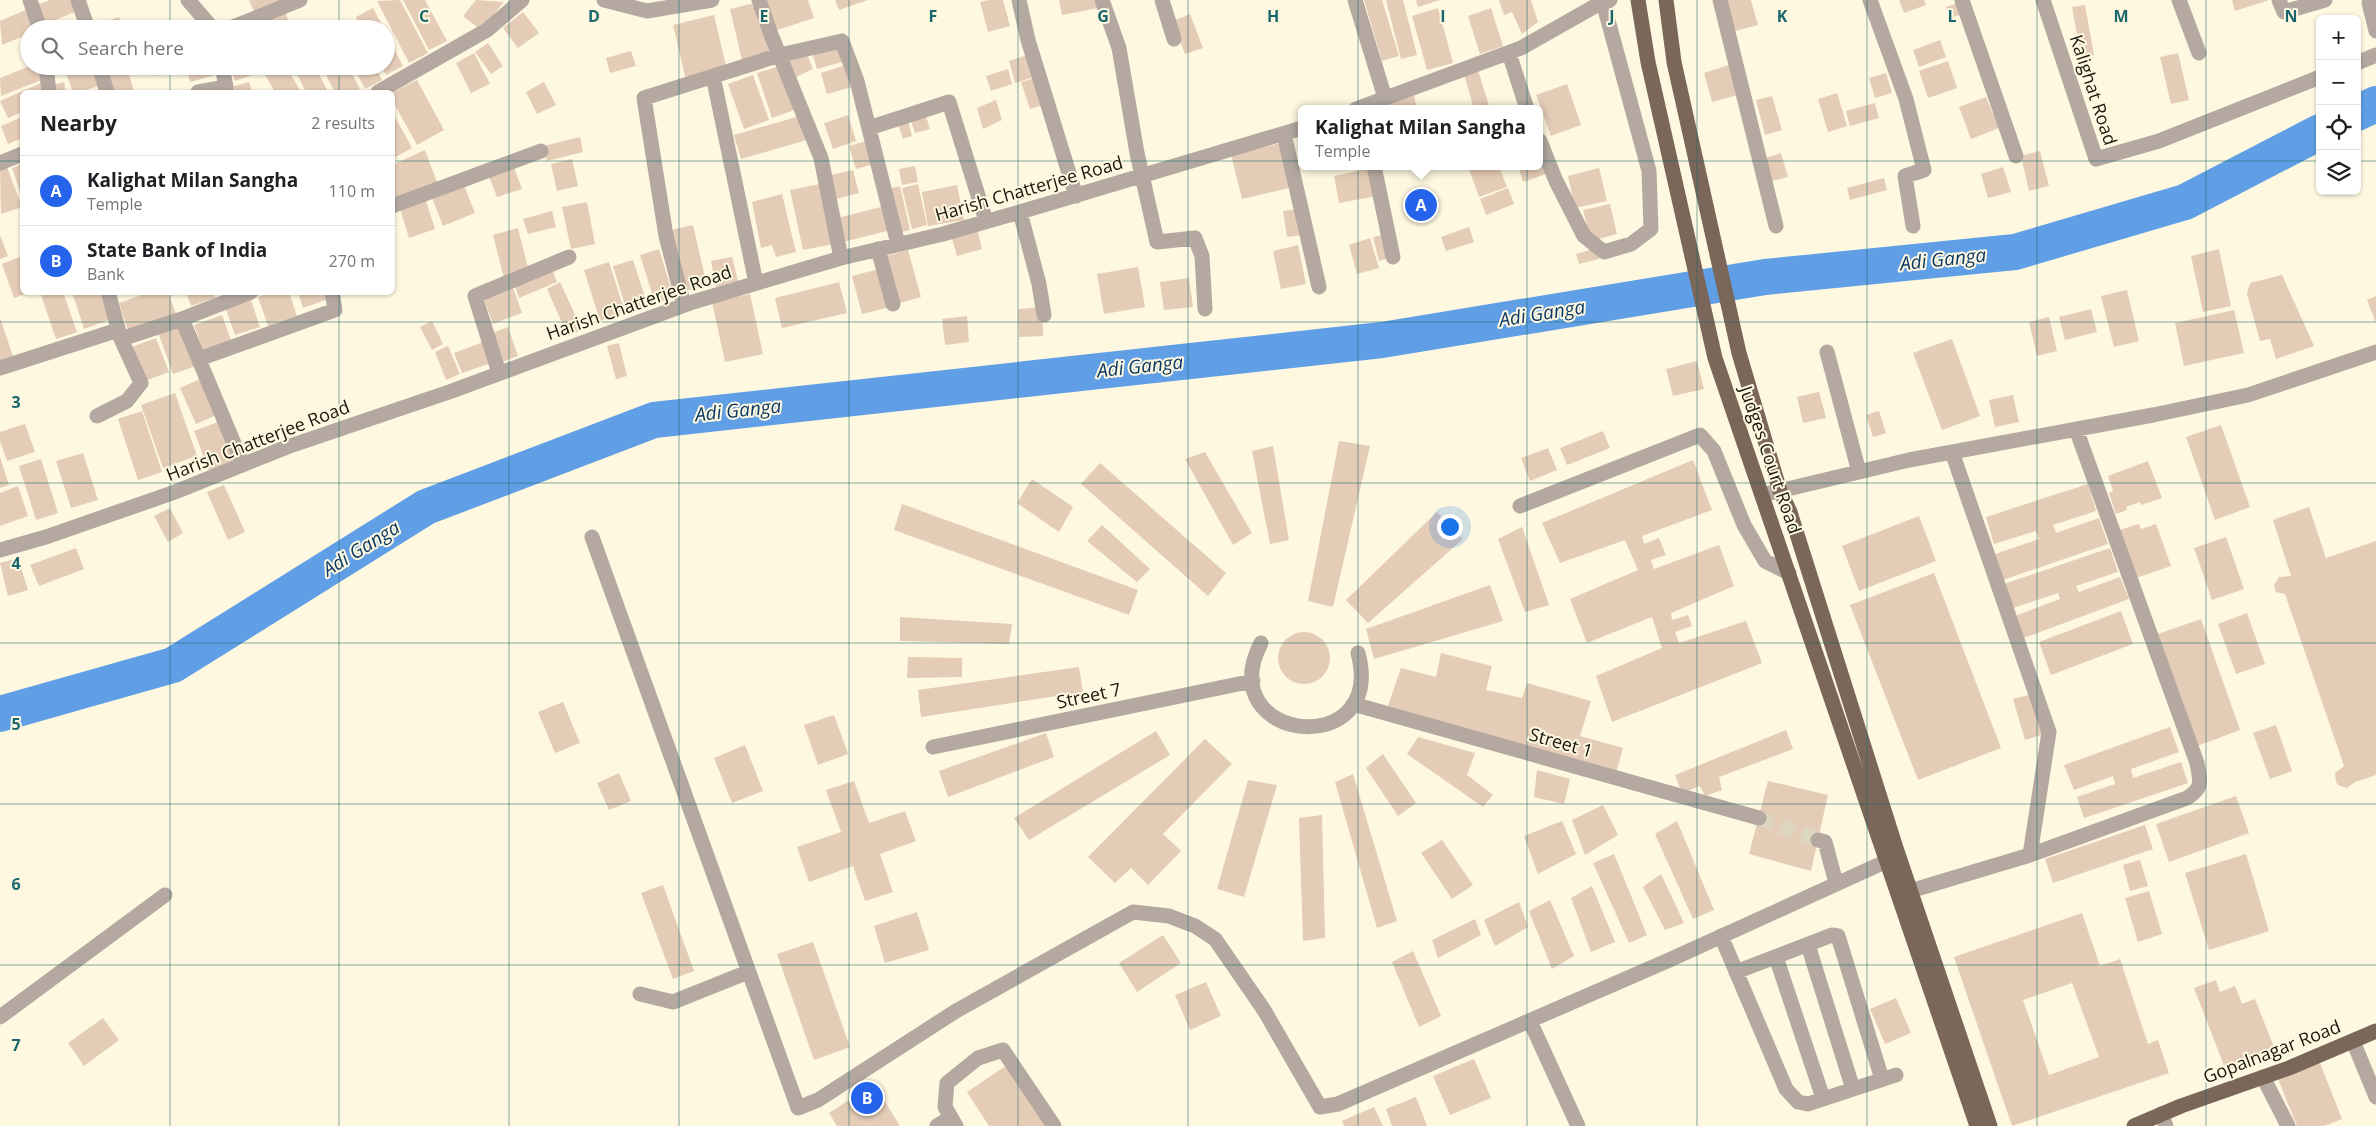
<!DOCTYPE html>
<meta charset="utf-8">
<style>
body{margin:0;font-family:"Open Sans",sans-serif;background:#f6f6f6;color:#202124}
.controls{position:absolute;right:15px;top:15px;display:grid;overflow:hidden;border-radius:8px;box-shadow:0 1px 4px #0004}
.controls button{width:45px;height:45px;display:grid;place-items:center;padding:0;border:0;border-bottom:1px solid #e0e0e0;background:#fff;color:#202124;font:25px sans-serif}
.you{position:absolute;left:1449px;top:526px;width:18px;height:18px;margin:-12px;border:4px solid #fff;border-radius:50%;background:#1a73e8;box-shadow:0 0 0 8px #1a73e833}
.badge{display:grid;place-items:center;width:32px;height:32px;border-radius:50%;background:#2563eb;color:#fff;font-size:16px;font-weight:700}
.pin{position:absolute;translate:-50% -50%;border:2px solid #fff;box-shadow:0 1px 5px #0006}
.popup{position:absolute;left:1298px;top:105px;width:245px;height:65px;box-sizing:border-box;display:grid;place-content:center;border-radius:8px;background:#fff;filter:drop-shadow(0 1px 4px #0005);font-size:16px;white-space:nowrap;color:#757577}
.popup b{font-size:19px;color:#202124}
.popup::after{content:'';position:absolute;left:50%;top:100%;margin-left:-10px;border:10px solid transparent;border-top-color:#fff}
.list{margin:0;padding:0;list-style:none}
h2{display:flex;justify-content:space-between;align-items:center;height:65px;margin:0;padding:0 20px;font-size:21px}
h2 small{font-size:16px;font-weight:400;color:#757577}
.list li{display:grid;grid-template-columns:32px 1fr auto;gap:15px;align-items:center;box-sizing:border-box;height:70px;padding:0 20px;border-top:1px solid #e0e0e0}
.list b{display:block;font-size:19px;white-space:nowrap}
.list p{margin:0;font-size:16px;white-space:nowrap;color:#757577}
.list em{font-size:16px;font-style:normal;color:#757577}
.icon{flex:none;width:28px;height:28px;fill:none;stroke:currentColor;stroke-width:2;stroke-linecap:round;stroke-linejoin:round}
.map{position:relative;flex:none;width:2376px;height:1126px;overflow:hidden}
.search{position:absolute;background:#fff;box-shadow:0 1px 4px #0004;left:20px;top:20px;width:375px;height:55px;display:flex;align-items:center;gap:12px;box-sizing:border-box;padding:0 18px;border-radius:28px;color:#757577;font-size:19px}
.panel{position:absolute;background:#fff;box-shadow:0 1px 4px #0004;left:20px;top:90px;width:375px;height:205px;border-radius:8px}
.map>svg:first-child{display:block}
.lines{fill:none;stroke-linecap:round;stroke-linejoin:round}
.river{stroke:#609fe5;stroke-width:36}
.building{fill:#e4ccb7;fill-rule:evenodd}
.minor-tunnel{stroke:#dcd6c0;stroke-width:15;stroke-dasharray:15 8;stroke-linecap:butt}
.minor{stroke:#b4a8a0;stroke-width:15}
.major{stroke:#7b6759;stroke-width:15}
.grid{fill:none;stroke:#19676c;stroke-width:1;stroke-opacity:0.55}
.labels{text-anchor:middle;stroke-width:4;stroke-linejoin:round;paint-order:stroke}
.street-label{font-size:18px;fill:#1a170c;stroke:#fef8e0}
.water-label{font-size:19px;font-style:italic;fill:#0b3966;stroke:#fef8e0}
.grid-label{font-size:16px;text-anchor:middle;font-weight:bold;fill:#19676c;stroke:#fef8e0;stroke-width:4;stroke-linejoin:round;paint-order:stroke}
</style>
<div class="map">
<svg width="2376" height="1126" viewBox="0 0 2376 1126">
<rect width="100%" height="100%" fill="#fef8e0"/>
<g class="lines">
<path class="river" d="M2357,113L2376,104
M0,714L173,665L426,507L654,420L1382,340L1765,277L2015,252L2185,202L2320,132"/>
</g>
<path class="building" d="M50,0H72L77,11L44,25L35,6Z
M249,0H283L255,14Z
M400,0L428,53L409,63L377,1Z
M403,0H425L447,41L429,50Z
M476,0L504,2L481,30L463,16Z
M764,0H808L814,18L774,31Z
M835,0H868L839,10Z
M989,0H1003L1010,26L988,32L980,2Z
M1059,0H1097L1099,8L1062,15Z
M1364,0H1382L1399,56L1382,61Z
M1386,0H1403L1417,55L1401,59Z
M1416,0H1440L1418,7Z
M1499,0H1531L1538,22L1522,34L1512,12L1504,15Z
M1726,0H1751L1758,25L1735,31Z
M1899,0H1924L1926,5L1904,13Z
M2232,0H2269L2235,11Z
M1961,2L1965,13L1950,18L1946,7Z
M751,4L760,11L770,53L742,60L730,9Z
M2085,5L2094,55L2081,57L2072,7Z
M284,8L291,29H273L268,14Z
M373,8L384,29H362L356,17Z
M1438,8L1453,63L1427,70L1412,16Z
M1491,8L1503,46L1480,54L1468,16Z
M28,9L37,29H29V34L2,45L0,21Z
M523,12L539,33L518,48L503,28Z
M1190,14L1203,48L1185,54L1173,21Z
M714,15L727,70L686,80L673,25Z
M119,17L122,29H95L94,25Z
M82,19L85,29H47V28Z
M352,21L356,29H337Z
M386,34L403,66L386,75L381,66H386Z
M1940,40L1946,57L1919,67L1913,50Z
M488,43L503,66L491,74L475,52Z
M840,43L846,61L817,69L812,52Z
M631,51L636,66L610,73L606,58Z
M806,52L813,69L796,77L789,60Z
M474,53L490,84L471,93L456,63Z
M2178,53L2189,100L2171,104L2160,57Z
M1030,54L1037,76L1015,83L1009,61Z
M1948,61L1957,88L1928,98L1919,71Z
M848,64L855,86L827,94L821,73Z
M1732,64L1741,94L1712,102L1704,73Z
M30,66H39L44,79L1,96L0,78Z
M77,66H94L101,85L80,92H73L65,71Z
M115,66H127L134,92H111L104,69Z
M150,66H166L167,72L154,76Z
M186,66H217L219,74L190,82Z
M230,66H253L255,74L235,81Z
M277,66H286L301,92H275L264,73Z
M293,66H315L328,92H306Z
M321,66H348L360,89L353,92H335Z
M353,66H375L382,80L365,89Z
M780,66L794,110L772,118L757,73Z
M1008,69L1012,84L991,91L986,76Z
M1478,70L1490,109H1474L1464,74Z
M1886,73L1892,93L1875,98L1869,78Z
M753,75L769,120L744,129L728,84Z
M1038,77L1047,104L1030,109L1021,82Z
M417,80L444,130L417,145L392,100V93Z
M64,82L66,92H54L53,85Z
M249,82L252,92H232L231,87Z
M544,82L556,105L537,114L526,92Z
M41,83L45,92H22V112L8,118L0,101Z
M1567,84L1581,125L1551,136L1536,95Z
M1837,93L1847,126L1828,132L1818,99Z
M1414,95L1417,109H1386L1384,102Z
M1772,96L1782,130L1765,135L1756,100Z
M1986,97L1999,128L1971,139L1959,107Z
M996,100L1002,120L983,129L977,108Z
M1875,103L1879,118L1850,126L1846,111Z
M392,111L412,148L392,159Z
M925,113L930,129L915,133L910,118Z
M803,115L810,139L741,159L734,135Z
M848,115L856,141L833,149L824,123Z
M22,117V138L8,144L1,126Z
M907,118L912,136L903,139L897,121Z
M580,137L583,152L547,161L544,146Z
M870,140L877,163L856,169L849,146Z
M1281,143L1293,187L1242,199L1231,155Z
M425,150L437,182L392,203V165Z
M2040,151L2049,186L2029,191L2021,156Z
M1781,153L1788,177L1772,181L1766,158Z
M572,159L578,186L557,191L551,164Z
M1542,161L1546,174L1523,182L1519,169L1540,166V162Z
M22,164V198L12,168Z
M513,165L522,189L497,197L488,174Z
M915,166L918,182L902,185L899,169Z
M1476,166H1499L1507,187L1479,197L1469,169Z
M7,167L22,207L1,214L0,170Z
M2003,167L2011,192L1988,198L1981,174Z
M1371,168L1377,196L1339,203L1334,176Z
M1599,168L1607,201L1575,208L1568,176Z
M853,170L859,193L836,199L830,175Z
M1884,178L1887,190L1850,200L1847,188Z
M463,183L475,213L443,226L431,195Z
M820,184L833,244L803,250L790,190Z
M918,184L927,225L912,229L902,188Z
M957,185L964,220L928,226L922,192Z
M900,186L910,230L898,233L888,189Z
M1508,188L1514,204L1486,215L1480,199Z
M782,194L796,252L776,257L772,245L761,248L752,202Z
M426,201L435,229L409,238L400,209Z
M587,202L595,244L571,249L562,207Z
M1610,204L1617,234L1591,241L1583,210Z
M885,206L891,230L843,242L837,218Z
M1299,209L1303,235L1287,237L1283,211Z
M552,211L556,227L528,234L523,219Z
M693,225L707,286L685,291L671,230Z
M1469,227L1474,242L1446,251L1441,237Z
M518,228L529,272L504,278L493,235Z
M977,228L982,249L957,256L951,235Z
M1386,234L1392,257L1379,261L1373,237Z
M0,235L8,256L0,259Z
M1370,238L1379,268L1357,274L1349,245Z
M1298,245L1306,284L1281,289L1273,251Z
M1596,248L1599,259L1579,264L1576,254Z
M659,249L674,298L655,303L640,255Z
M2219,249L2231,306L2203,312L2191,256Z
M908,250L921,297L896,304L883,257Z
M22,256V292L28,293L14,298L2,264Z
M732,257L738,281L716,287L711,261Z
M633,260L648,306L627,312L613,266Z
M609,262L625,312L600,321L584,270Z
M1138,267L1145,307L1104,314L1097,274Z
M552,269L557,282L519,298L514,284Z
M879,269L890,307L862,314L852,276Z
M2282,275L2314,346L2276,359L2270,339L2260,341L2247,294L2250,283Z
M1189,278L1193,307L1164,310L1160,282Z
M560,282L582,330L568,336L547,289Z
M839,282L847,313L782,328L775,298Z
M512,285L522,313L493,324L483,296Z
M2127,290L2139,341L2114,347L2101,296Z
M49,292H63L77,332L56,339L41,295Z
M72,292H100L109,320L84,329Z
M150,292H168L177,317L129,333L119,303Z
M186,292H213L215,298L191,306Z
M272,292H289L297,316L268,326L258,297Z
M298,292H329L331,298L303,308Z
M750,294L763,354L725,362L712,302Z
M2376,296V323L2367,300Z
M251,300L260,327L235,335L226,309Z
M1042,307L1043,336L1019,337L1018,309Z
M2091,309L2097,332L2065,340L2059,317Z
M2234,310L2244,353L2184,366L2175,323Z
M222,315L232,343L204,353L194,325Z
M967,316L969,342L945,345L942,319Z
M2049,317L2057,351L2037,356L2029,322Z
M0,318L14,359L0,364Z
M432,321L443,344L432,350L420,327Z
M180,324L196,366L173,374L158,332Z
M508,327L518,356L502,362L492,333Z
M156,338L169,372L145,381L132,347Z
M1952,339L1980,416L1942,430L1913,353Z
M486,341L494,362L462,373L454,353Z
M619,343L627,376L616,379L607,346Z
M448,346L460,374L446,380L435,352Z
M1697,361L1704,389L1673,396L1666,369Z
M203,378L219,414L196,424L180,388Z
M1819,392L1826,418L1803,423L1797,397Z
M175,393L197,456L163,468L141,405Z
M2013,395L2019,422L1995,427L1989,400Z
M142,411L162,472L138,480L118,419Z
M1879,411L1886,433L1873,437L1866,415Z
M221,421L236,461L209,471L194,431Z
M25,424L35,452L7,461L0,441V432Z
M2221,425L2250,507L2215,520L2186,437Z
M1603,431L1610,448L1567,465L1560,448Z
M1339,441L1370,446L1333,607L1308,601Z
M1273,446L1289,540L1270,544L1252,451Z
M1548,448L1557,470L1530,481L1521,458Z
M1205,452L1252,533L1233,545L1185,459Z
M83,453L98,500L71,508L56,461Z
M0,457L9,485L0,488Z
M41,459L58,513L36,520L19,466Z
M1693,460L1712,510L1642,536L1644,544L1659,538L1666,555L1651,560L1654,569L1719,545L1734,586L1671,613L1672,620L1688,615L1692,626L1675,632L1679,643L1746,621L1762,663L1612,722L1596,676L1662,648L1652,617L1587,643L1570,599L1638,570L1625,540L1560,563L1542,523Z
M2148,461L2162,498L2141,505L2140,502L2126,507L2127,510L2116,514L2109,493L2113,491L2108,476Z
M1100,463L1226,573L1208,596L1081,484Z
M1032,479L1073,507L1059,532L1017,503Z
M2088,484L2096,511L2053,525L2056,533L2099,518L2108,544L2003,580L1995,554L2039,539L2036,531L1994,544L1986,517Z
M224,485L245,532L228,540L207,492Z
M18,486L28,516L0,526V493Z
M902,504L1138,590L1129,615L894,530Z
M2309,507L2326,558L2376,541V775L2355,782L2347,788L2338,785L2336,782L2335,773L2344,766L2285,594L2276,592L2274,585L2279,577L2291,576L2273,520Z
M170,508L183,533L168,542L154,516Z
M1437,512L1463,539L1368,623L1346,600Z
M1919,516L1936,561L1859,591L1842,546Z
M2139,524L2141,529L2156,524L2171,566L2136,578L2119,530Z
M1102,525L1150,569L1137,582L1087,541Z
M1522,527L1549,605L1525,612L1498,539Z
M2226,537L2244,589L2212,600L2194,548Z
M76,548L84,569L39,586L30,565Z
M2110,548L2118,572L2076,586L2079,592L2120,577L2129,599L2024,638L2015,616L2060,599L2058,593L2013,608L2004,584Z
M18,558L28,590L8,596L0,563Z
M1934,573L2001,748L1918,780L1850,605Z
M1490,585L1503,621L1374,659L1366,629Z
M2121,611L2133,644L2051,675L2039,642Z
M2247,613L2265,664L2236,674L2218,624Z
M900,617L1012,624L1009,644L900,641Z
M2201,619L2240,730L2197,746L2158,634Z
M1278 658a26 26 0 1 1 52 0a26 26 0 1 1-52 0Z
M1441,653L1492,666L1486,690L1522,698L1527,683L1591,701L1580,736L1623,748L1616,773L1388,706L1401,668L1436,677Z
M908,657L962,658V677L907,678Z
M1079,667L1083,692L921,717L918,690Z
M2032,694L2044,734L2025,740L2013,699Z
M563,702L580,743L555,753L538,712Z
M834,715L848,754L818,765L804,725Z
M2276,725L2292,771L2270,779L2253,733Z
M2170,727L2179,752L2131,769L2133,778L2181,762L2188,783L2084,818L2077,797L2115,784L2113,776L2074,790L2064,765Z
M1786,730L1793,749L1719,777L1722,790L1705,796L1700,786L1682,793L1675,775Z
M1156,731L1170,755L1029,840L1014,818Z
M1046,733L1054,757L948,797L939,771Z
M1418,737L1475,753L1467,775L1493,795L1483,807L1407,754Z
M1205,739L1232,764L1163,834L1181,851L1148,885L1131,868L1115,883L1088,857Z
M745,745L763,791L732,803L714,758Z
M1383,754L1416,803L1398,816L1366,768Z
M1537,770L1570,779L1564,804L1534,797Z
M619,773L631,801L609,810L597,783Z
M1353,774L1397,921L1377,928L1335,782Z
M1248,780L1277,785L1244,897L1217,889Z
M854,781L869,823L905,811L916,841L880,854L893,892L865,901L853,866L809,882L797,847L841,832L826,790Z
M1768,781L1828,795L1811,871L1749,854Z
M2236,796L2249,833L2169,862L2156,824Z
M1603,805L1618,835L1585,855L1572,820Z
M1322,815L1325,938L1303,941L1299,818Z
M1562,821L1576,854L1538,874L1524,836Z
M1677,821L1714,910L1693,919L1655,834Z
M2145,825L2153,849L2053,883L2045,859Z
M1442,840L1473,885L1452,899L1421,853Z
M1614,854L1647,935L1629,943L1593,863Z
M2246,854L2269,931L2209,950L2185,873Z
M2140,860L2148,886L2130,891L2123,865Z
M1661,874L1684,923L1665,930L1643,887Z
M663,885L694,971L673,979L641,893Z
M1592,886L1615,942L1591,952L1571,898Z
M2149,891L2162,934L2138,942L2125,898Z
M1550,900L1574,956L1552,969L1529,911Z
M1519,902L1528,927L1495,946L1484,920Z
M917,912L929,950L885,963L874,926Z
M2082,913L2100,966L2120,959L2148,1044L2158,1040L2169,1073L2012,1126L1954,957ZM2072,983L2099,1057L2049,1075L2023,1000Z
M1475,919L1481,935L1438,958L1432,940Z
M1163,935L1181,963L1137,992L1119,963Z
M813,942L850,1047L814,1060L777,954Z
M1413,951L1441,1016L1419,1027L1392,962Z
M2216,980L2220,992L2235,986L2242,1004L2255,999L2276,1052L2226,1071L2194,988Z
M1206,982L1221,1016L1190,1030L1175,995Z
M1896,998L1911,1033L1885,1044L1870,1009Z
M103,1018L119,1040L84,1066L68,1043Z
M1474,1059L1491,1098L1450,1115L1433,1076Z
M2320,1063L2342,1119L2324,1126H2297L2278,1079Z
M1007,1065L1049,1126H989L967,1092Z
M874,1084L900,1126H837L829,1113Z
M1416,1097L1427,1126H1392L1386,1109Z
M1374,1107L1383,1126H1344L1342,1121Z"/>
<g class="lines">
<path class="minor-tunnel" d="M1759,818L1818,840"/>
<path class="minor" d="M30,0L40,29
M78,0L88,29
M188,0L213,29
M604,0L647,11L712,0
M759,0L770,32L821,158L841,258
M1019,0L1028,40L1076,196
M1102,0L1119,48L1137,153L1157,242L1195,238L1202,256L1205,309
M1162,0L1174,39
M1355,0L1385,98
M1720,0L1776,226
M1870,0L1906,99L1924,170L1905,176L1913,226
M1962,0L2016,156
M2043,0L2096,159L2159,141L2320,77
M2179,0L2199,53
M2279,0L2284,12L2325,0
M2371,0L2369,3L2376,31
M228,29L300,0
M1509,53L1527,109
M2357,63L2376,55
M46,66L49,92
M99,66L107,92
M713,76L756,283
M198,92L226,87L222,66
M378,92L487,30L522,0
M1356,109L1521,48L1597,5L1610,0
M869,128L949,102L986,221
M1284,134L1319,287
M1540,141L1556,181L1584,236L1604,252L1631,244L1651,229L1649,171L1603,2
M0,163L22,154
M1374,166L1393,257
M392,206L541,151
M1020,212L1039,284L1044,315
M878,249L893,304
M108,292L121,339L182,319L251,292
M684,305L666,236L644,98L780,55L842,41L857,81L898,244
M182,319L243,465
M1827,352L1859,472
M199,359L335,310L332,292
M0,368L118,330
M499,373L475,296L569,257
M97,416L127,401L141,383L121,339
M1952,452L2049,732L2030,855
M1762,495L1909,460L2153,415L2248,395L2376,352
M1520,506L1700,435L1714,451L1744,525L1765,561L1789,573
M592,537L798,1108L818,1100L956,1011L1133,912L1169,916L1195,926L1215,939L1264,1010L1320,1107L1338,1104L1667,961L1887,861
M0,550L46,537L175,492L287,447L452,391L693,302L841,258L943,234L1020,212L1302,128
M1261,643C1210,743 1387,762 1358,653
M1353,704L1759,818
M933,747L1253,681
M1818,840L1825,842L1836,883
M1910,891L2030,855L2187,798C2204,787 2200,781 2197,763L2076,429
M1721,936L1786,1089L1798,1102L1808,1104L1896,1075
M1808,945L1853,1089
M1776,957L1823,1098
M1736,972L1832,935L1838,936L1882,1079
M640,994L673,1002L748,972
M0,1017L165,895
M1530,1021L1578,1126
M2353,1041L2376,1097
M2263,1077L2288,1126
M2161,1114L2166,1126
M937,1126L950,1118
M956,1126L945,1107L947,1083L978,1058L1003,1050L1054,1126"/>
<path class="major" d="M1638,0L1648,62L1715,358L1977,1126
M1666,0L1674,62L1739,353L1780,491L1790,512L1896,848L1990,1126
M2134,1126L2181,1106L2289,1068L2376,1031"/>
</g>
<path class="grid" d="M170,0V29M339,0V29M509,0V1126M679,0V1126M849,0V1126M1018,0V1126M1188,0V1126M1358,0V1126M1527,0V1126M1697,0V1126M1867,0V1126M2037,0V1126M2206,0V1126M170,66V92M339,66V92M0,161H22M392,161H2320M2357,161H2376M170,292V1126M339,292V1126M0,322H2376M0,483H2376M0,643H2376M0,804H2376M0,965H2376"/>
<g class="labels">
<g class="street-label">
<text transform="translate(2093 90) rotate(72)" y="6">Kalighat Road</text>
<text transform="translate(1029 189) rotate(-16)" y="6">Harish Chatterjee Road</text>
<text transform="translate(639 303) rotate(-19)" y="6">Harish Chatterjee Road</text>
<text transform="translate(258 441) rotate(-21)" y="6">Harish Chatterjee Road</text>
<text transform="translate(1770 460) rotate(71)" y="6">Judges Court Road</text>
<text transform="translate(1089 696) rotate(-12)" y="6">Street 7</text>
<text transform="translate(1561 743) rotate(16)" y="6">Street 1</text>
<text transform="translate(2272 1052) rotate(-21)" y="6">Gopalnagar Road</text>
</g>
<g class="water-label">
<text transform="translate(1943 259) rotate(-6)" y="7">Adi Ganga</text>
<text transform="translate(1542 313) rotate(-9)" y="7">Adi Ganga</text>
<text transform="translate(1140 366) rotate(-6)" y="7">Adi Ganga</text>
<text transform="translate(738 410) rotate(-6)" y="7">Adi Ganga</text>
<text transform="translate(361 548) rotate(-32)" y="7">Adi Ganga</text>
</g>
</g>
<g class="grid-label">
<text x="424" y="22">C</text>
<text x="594" y="22">D</text>
<text x="764" y="22">E</text>
<text x="933" y="22">F</text>
<text x="1103" y="22">G</text>
<text x="1273" y="22">H</text>
<text x="1443" y="22">I</text>
<text x="1612" y="22">J</text>
<text x="1782" y="22">K</text>
<text x="1952" y="22">L</text>
<text x="2121" y="22">M</text>
<text x="2291" y="22">N</text>
<text x="16" y="408">3</text>
<text x="16" y="569">4</text>
<text x="16" y="730">5</text>
<text x="16" y="890">6</text>
<text x="16" y="1051">7</text>
</g>
</svg>
<div class="controls">
<button>+</button>
<button>−</button>
<button><svg class="icon" aria-label="locate" viewBox="0 0 24 24"><circle cx="12" cy="12" r="6"/><path d="M12 2v4M12 18v4M2 12h4M18 12h4"/></svg></button>
<button><svg class="icon" aria-label="layers" viewBox="0 0 24 24"><path d="M12 4l9 5-9 5-9-5zM3 14l9 5 9-5"/></svg></button>
</div>
<div class="you"></div>
<div class="pin badge" style="left:1421px;top:205px">A</div>
<div class="popup"><b>Kalighat Milan Sangha</b>Temple</div>
<div class="pin badge" style="left:867px;top:1098px">B</div>
<div class="search"><svg class="icon" aria-label="search" viewBox="0 0 24 24"><circle cx="10" cy="10" r="6"/><path d="M15 15l6 6"/></svg>Search here</div>
<section class="panel">
<h2>Nearby<small>2 results</small></h2>
<ul class="list">
<li><span class="badge">A</span><div><b>Kalighat Milan Sangha</b><p>Temple</p></div><em>110 m</em></li>
<li><span class="badge">B</span><div><b>State Bank of India</b><p>Bank</p></div><em>270 m</em></li>
</ul>
</section>
</div>
